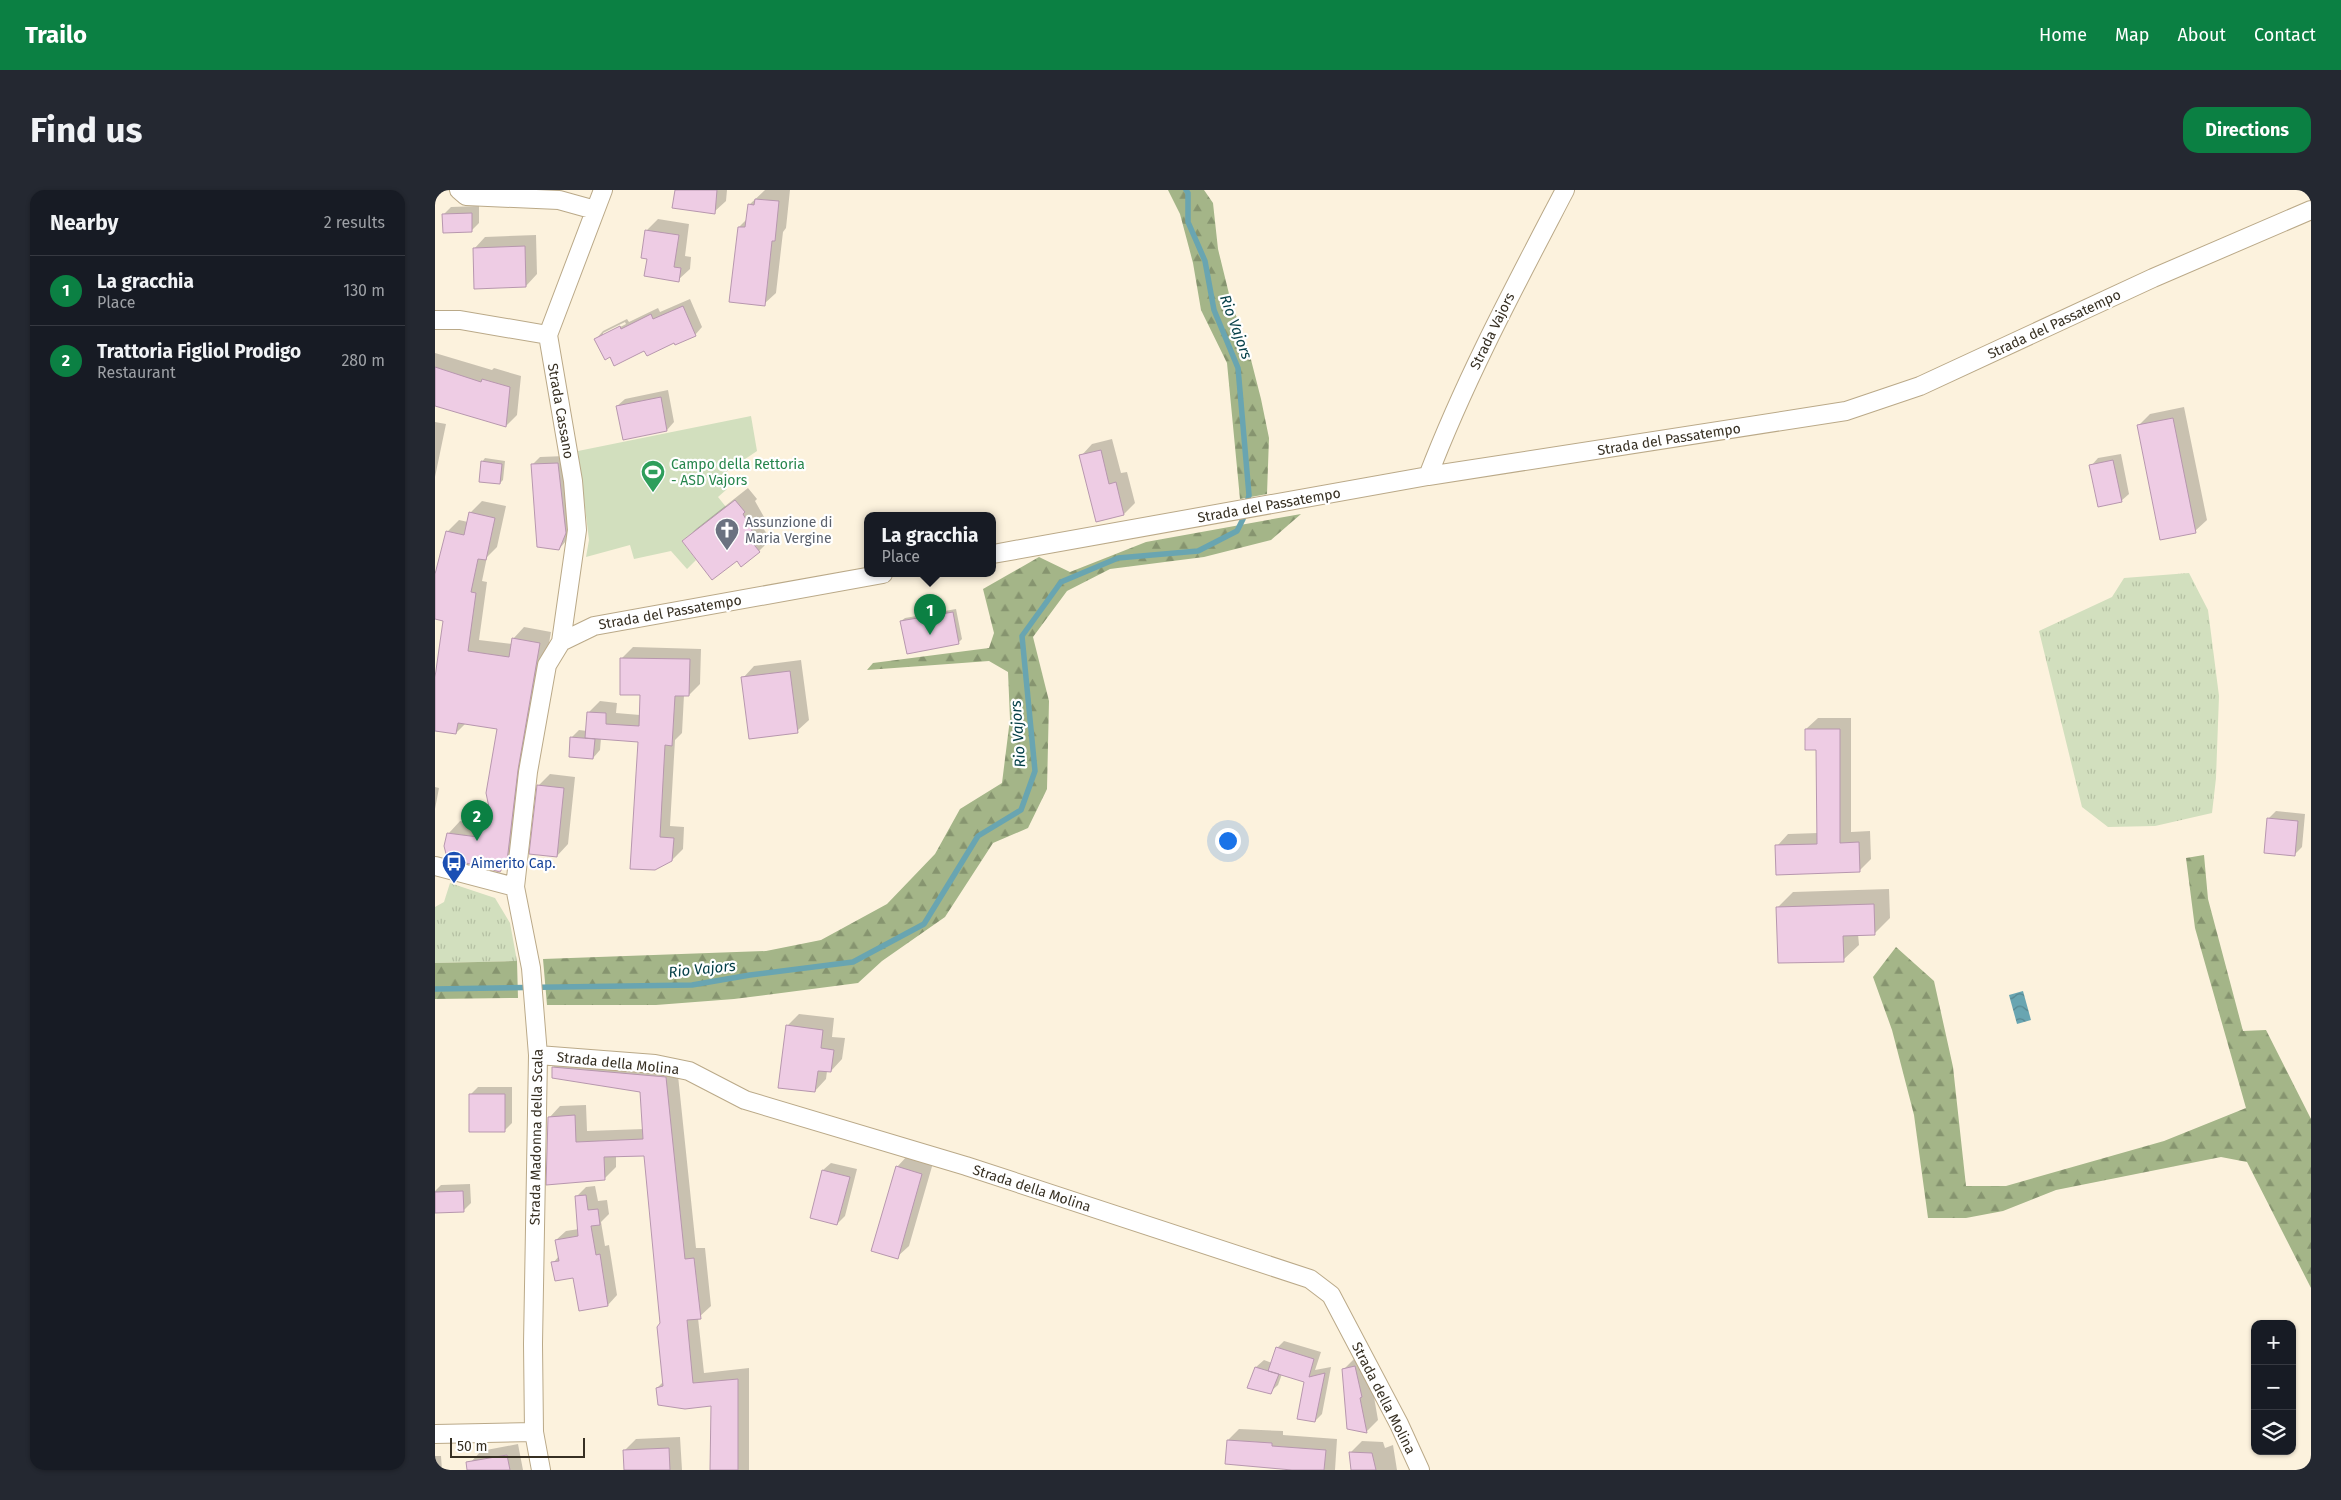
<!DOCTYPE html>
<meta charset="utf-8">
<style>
body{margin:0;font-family:"Fira Sans",sans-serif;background:#242831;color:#f1f3f6}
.controls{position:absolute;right:15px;bottom:15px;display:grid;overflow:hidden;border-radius:10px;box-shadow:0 1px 4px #0004}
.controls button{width:45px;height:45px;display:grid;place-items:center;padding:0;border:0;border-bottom:1px solid #363941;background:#171b24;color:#f1f3f6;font:25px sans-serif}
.scale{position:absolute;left:15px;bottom:12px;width:135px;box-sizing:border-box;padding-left:5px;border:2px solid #373023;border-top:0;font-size:14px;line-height:18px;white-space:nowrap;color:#373023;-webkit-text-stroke:4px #fff;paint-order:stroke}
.you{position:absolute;left:792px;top:650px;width:18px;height:18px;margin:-12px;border:4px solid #fff;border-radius:50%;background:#1a73e8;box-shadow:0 0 0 8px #1a73e833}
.badge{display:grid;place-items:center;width:32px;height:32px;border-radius:50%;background:#0b8043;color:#fff;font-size:16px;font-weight:700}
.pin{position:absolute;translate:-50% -41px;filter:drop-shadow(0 1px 2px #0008)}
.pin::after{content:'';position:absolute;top:26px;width:18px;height:15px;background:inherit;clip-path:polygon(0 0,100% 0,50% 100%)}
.popup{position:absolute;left:429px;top:322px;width:132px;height:65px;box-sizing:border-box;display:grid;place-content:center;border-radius:10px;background:#171b24;filter:drop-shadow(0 1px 4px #0005);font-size:16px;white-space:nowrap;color:#9ea1a6}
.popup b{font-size:19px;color:#f1f3f6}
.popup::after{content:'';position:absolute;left:50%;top:100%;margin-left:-10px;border:10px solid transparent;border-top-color:#171b24}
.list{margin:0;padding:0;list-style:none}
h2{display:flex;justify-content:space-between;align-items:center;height:65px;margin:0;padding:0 20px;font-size:21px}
h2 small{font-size:16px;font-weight:400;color:#9ea1a6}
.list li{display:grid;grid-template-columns:32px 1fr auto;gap:15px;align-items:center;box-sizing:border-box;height:70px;padding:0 20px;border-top:1px solid #363941}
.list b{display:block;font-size:19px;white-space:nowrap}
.list p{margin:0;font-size:16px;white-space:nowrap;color:#9ea1a6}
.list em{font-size:16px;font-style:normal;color:#9ea1a6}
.icon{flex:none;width:28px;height:28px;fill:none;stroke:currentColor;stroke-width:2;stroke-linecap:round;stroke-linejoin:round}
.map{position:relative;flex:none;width:1876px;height:1280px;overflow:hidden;border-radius:15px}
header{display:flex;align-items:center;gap:30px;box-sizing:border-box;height:70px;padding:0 25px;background:#0b8043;color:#fff}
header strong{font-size:24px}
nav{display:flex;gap:28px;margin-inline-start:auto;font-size:18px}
.intro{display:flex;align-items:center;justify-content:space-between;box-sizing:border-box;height:120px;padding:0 30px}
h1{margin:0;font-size:35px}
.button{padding:12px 22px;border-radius:15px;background:#0b8043;color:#fff;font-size:18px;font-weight:700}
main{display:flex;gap:30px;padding:0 30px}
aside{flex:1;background:#171b24;border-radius:15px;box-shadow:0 1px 4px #0004}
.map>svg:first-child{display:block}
.grass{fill:url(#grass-tufts)}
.forest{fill:url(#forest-firs)}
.pitch{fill:#d2dfbe}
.water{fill:url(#water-waves)}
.shadow{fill:#0003;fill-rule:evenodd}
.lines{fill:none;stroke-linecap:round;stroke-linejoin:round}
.stream{stroke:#69a5b1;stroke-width:5.5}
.building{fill:#eecce4;stroke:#b797ae}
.minor-casing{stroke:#baa988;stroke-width:20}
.minor{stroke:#fff;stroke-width:18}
.labels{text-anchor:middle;stroke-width:4.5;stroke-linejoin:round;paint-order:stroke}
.street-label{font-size:14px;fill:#373023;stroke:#fff}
.leisure-label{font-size:14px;fill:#27864d;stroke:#fff;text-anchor:start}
.worship-label{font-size:14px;fill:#5b616d;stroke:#fff;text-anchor:start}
.transit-label{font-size:14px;fill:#164399;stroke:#fff;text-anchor:start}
.water-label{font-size:15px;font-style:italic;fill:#054049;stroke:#fff}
</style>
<header>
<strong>Trailo</strong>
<nav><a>Home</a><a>Map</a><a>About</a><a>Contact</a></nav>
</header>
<div class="intro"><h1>Find us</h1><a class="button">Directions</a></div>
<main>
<aside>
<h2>Nearby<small>2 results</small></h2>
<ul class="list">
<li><span class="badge">1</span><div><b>La gracchia</b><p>Place</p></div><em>130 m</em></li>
<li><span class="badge">2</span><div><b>Trattoria Figliol Prodigo</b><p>Restaurant</p></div><em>280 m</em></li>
</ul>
</aside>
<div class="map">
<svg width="1876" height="1280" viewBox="0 0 1876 1280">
<defs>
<pattern id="grass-tufts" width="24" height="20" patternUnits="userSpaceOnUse" patternTransform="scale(1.25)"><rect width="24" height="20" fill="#d2dfbe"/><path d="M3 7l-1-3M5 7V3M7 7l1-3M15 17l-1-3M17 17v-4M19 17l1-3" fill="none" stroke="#b5c0a3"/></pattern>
<pattern id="forest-firs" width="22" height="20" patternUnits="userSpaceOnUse" patternTransform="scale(1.25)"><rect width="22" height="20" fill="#a4b588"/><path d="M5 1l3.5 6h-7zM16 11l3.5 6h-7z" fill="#86946f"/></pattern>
<pattern id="water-waves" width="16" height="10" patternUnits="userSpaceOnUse" patternTransform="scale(1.25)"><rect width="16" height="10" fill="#69a5b1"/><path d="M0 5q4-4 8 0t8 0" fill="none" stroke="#578790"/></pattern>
</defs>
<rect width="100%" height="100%" fill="#fcf2dd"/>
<path class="grass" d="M1754,383L1773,420L1784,506L1781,588L1777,623L1720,636L1673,637L1647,617L1604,441L1677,407L1689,388Z
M15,693L60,708L75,733L82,771L0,773V717L9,712Z"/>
<path class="forest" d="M733,0H769L778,13L783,59L796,112L813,158L826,209L834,248L832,304L805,309L792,173L766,120L758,73L745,24Z
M866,324L836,350L769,367L675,379L632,401L598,447L614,511L612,599L593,638L558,653L510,727L447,771L423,793L299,809L221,815H112L108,769L331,761L386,750L452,714L500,664L525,619L567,593L575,529L573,482L554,471L432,480L438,473L554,458L559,443L548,399L604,367L635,382L711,352Z
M1769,665L1773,709L1808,841L1831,840L1876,929V1098L1812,972L1786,967L1621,1000L1568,1021L1531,1028H1493L1479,925L1457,840L1438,787L1461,757L1499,791L1518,877L1531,996H1571L1729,951L1811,918L1760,738L1751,668Z
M82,771L83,808L0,809V773Z"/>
<path class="pitch" d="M316,226L322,261L285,286L292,299L283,307L291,317L247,351L261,370L252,379L236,361L199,369L195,355L151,367L154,350L143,261Z"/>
<path class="water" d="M1588,801L1596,830L1582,834L1574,805Z"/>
<path class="shadow" d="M241,0H292L291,11L279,22Z
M330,0H355L351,38L348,42L341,103L329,114L304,37L312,29L314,15Z
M44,16V33L37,40L9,24L16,17Z
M223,29L254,34L250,66L256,67L255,79L243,90L213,68L211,41Z
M101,45L102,84L91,96L39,59L50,47Z
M255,109L267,137L260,145L210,159L176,165L161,149L168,141L192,129L194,132L223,118L225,122ZM190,132L191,134L168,146V143Z
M0,163L57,180L59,178L86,186L82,225L71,236L0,214Z
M233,200L239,232L232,240L182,216L190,209Z
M1749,217L1772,330L1760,341L1703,236L1715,224Z
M0,232L11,234L0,287Z
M677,249L686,283L692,282L700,313L689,324L646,266L657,254Z
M1686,264L1694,304L1686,311L1656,276L1663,268Z
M130,266L138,335L131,351L124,359L97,275L105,267Z
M50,268L70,271L68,290L65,293L47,272Z
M313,298L322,309L320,311L329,327L327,337L336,349L324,361L302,370L249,351L261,339Z
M47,311L71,316L62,357L52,367L47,391L52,392L44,450L77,454L78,449L89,437L116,442L76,669L64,681L10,656L14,643L25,631L44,634V626L55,615L63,537L31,533L21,543L0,540V489L9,430L0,427V388L12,342L24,330L33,332L35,323Z
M521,419L527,449L523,453L466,431L470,428Z
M198,457L266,459L265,494L254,505H249L247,543L240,550L235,636L249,637L248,659L237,670L220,679L204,551L166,548L165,560L158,568L136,548L144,540L152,541L154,522L165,511L182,513L181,523L205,525L207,504L187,468Z
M366,470L374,530L362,541L308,488L319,476Z
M1383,528H1416V642L1435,641L1436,669L1424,681L1342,656L1353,644L1383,643L1382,559L1371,539Z
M115,584L140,587L133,654L122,666L103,596Z
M0,597L4,598L0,619Z
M1841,621L1870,624L1867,657L1860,664L1833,629Z
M1454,699L1455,728L1439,744H1423L1424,755L1408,770L1343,717L1358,702Z
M364,824L399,828L397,847L410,848L407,869L396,881H392L391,889L380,901L352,836Z
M130,866L242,876L261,1058H270L276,1116L263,1128L269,1183L314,1178V1280H277V1215L222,1198L229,1191L227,1133L210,964L181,966V977L170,988L114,928L125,916L151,915L152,941L209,939L206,900L118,877Z
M43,897H77V933L69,941L36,904Z
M473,965L498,973L474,1056L462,1067V977Z
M396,973L422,979L410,1026L402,1034L376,1027L388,980Z
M35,994L36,1013L28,1021L0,1022V1001L6,995Z
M160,996L163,1011L172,1010L174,1024L166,1032L170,1056L174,1055L182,1105L173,1115L139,1087L118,1073L124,1066L121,1050L131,1041L144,1039L141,1007L151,997Z
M849,1151L886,1162L880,1180L896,1177L887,1224L880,1231L870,1191L847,1184L843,1195L835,1202L814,1197L821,1177L829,1170L837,1173L842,1158Z
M932,1166L943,1230L932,1241L913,1238L908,1180L920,1168Z
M804,1239L848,1241V1245L902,1249L900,1280H858L791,1273L793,1250Z
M245,1247L247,1280H190L189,1261L201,1249Z
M927,1251L948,1252L950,1258L958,1255L962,1280H917L916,1262Z
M83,1254L88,1280H36L35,1273L46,1261Z
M0,1266H6L7,1280H0Z"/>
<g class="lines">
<path class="stream" d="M0,799L257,795L315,785L418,772L489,734L543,646L586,620L600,581L587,446L626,392L683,368L763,361L802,341L808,329L814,305L803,178L779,120L770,71L753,32V3L751,0"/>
</g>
<path class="building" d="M240,0H282L280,24L237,18Z
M320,9L344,11L340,51H337L330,116L294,112L303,37H310L313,14L319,15Z
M37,23V42L8,43L7,24Z
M210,40L244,45L239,77L246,78L244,92L209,86L212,69L206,68Z
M90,56L91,97L39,99L38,58Z
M248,116L261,146L240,155L239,153L212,166L209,161L179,176L175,167L170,170L159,149L185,136L186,139L216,124L218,129Z
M0,177L46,192L47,189L75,197L71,237L0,216Z
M226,207L232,241L188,250L181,216Z
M1738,228L1761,343L1725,350L1702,235Z
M666,260L674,294L681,292L689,325L661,332L644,265Z
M1678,270L1687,312L1663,317L1654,275Z
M46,271L67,274L65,294L44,292Z
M123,273L131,343L124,360L102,357L96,274Z
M300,310L310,322L308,324L317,340L315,350L325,362L306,377L302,371L277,390L247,351Z
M34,322L60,328L51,370L43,369L36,402L41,403L33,461L74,467L77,448L105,453L83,580L72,671L65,682L12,668L9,656L12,643L43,647V625L56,627L51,603L62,539L23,533L21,544L0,541V487L8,431L0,429V384L11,341L29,345Z
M518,422L524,454L472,464L465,431Z
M185,468L255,469L254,506H240L237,556L230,555L225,647L239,648L237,671L220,680L195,679L203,552L150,548L152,522L171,523V534L204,536L205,505H185Z
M355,481L363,543L314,549L306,487Z
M1370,539H1405V653L1424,652L1425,682L1341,685L1340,655L1382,654L1381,560H1370Z
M135,547L160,549L158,569L134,567Z
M102,595L129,598L122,667L94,664Z
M1832,628L1863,631L1860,666L1829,663Z
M1439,714L1440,745L1408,746L1409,772L1343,773L1341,717Z
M351,835L388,840L386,858L399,860L396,882L383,881L380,902L343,898Z
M117,877L231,887L250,1069L259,1068L266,1129L252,1130L258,1193L303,1189V1280H275L276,1216L250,1219L223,1215L221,1198L228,1196L222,1137L225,1133L209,966L169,967L170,990L111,995L113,927L140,925L141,952L208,949L205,902L117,888Z
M34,904H70V942H34Z
M461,976L487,984L463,1069L436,1061Z
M387,980L415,987L402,1035L375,1028Z
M28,1001L29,1022L0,1023V1002Z
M151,1005L153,1020L163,1019L165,1035L156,1036L161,1065L165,1064L173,1116L144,1121L138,1088L120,1091L116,1072L124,1071L120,1050L143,1046L140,1006Z
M841,1157L879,1169L874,1187L890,1183L880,1232L862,1229L869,1192L833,1181Z
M920,1176L927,1207L925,1208L932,1243L912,1239L907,1179Z
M820,1177L844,1184L836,1204L812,1198Z
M792,1250L837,1253V1256L891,1260L889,1280H857L790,1274Z
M234,1258L235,1280H189L188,1260Z
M914,1262L937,1263L941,1280H916Z
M72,1265L75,1280H32L31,1272Z"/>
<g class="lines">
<defs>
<path id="minor" d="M24,0L31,6L124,10L160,20
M0,130H25L113,145
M993,286C1031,187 1081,94 1130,0
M558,364L993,286L1411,221L1485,196L1718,88L1876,20
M126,452L142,340L138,291L113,145L168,0
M0,676L80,697
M103,865L220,874L254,881L310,910L531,976L875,1089L896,1105L964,1234L985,1280
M0,1244L99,1242
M106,1280L99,1242L98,1154L103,865L96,778L80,697L93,582L112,475L126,452L159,436L448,384"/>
</defs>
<use href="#minor" class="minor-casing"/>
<use href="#minor" class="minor"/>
</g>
<defs>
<symbol id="stadium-pin" viewBox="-11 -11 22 30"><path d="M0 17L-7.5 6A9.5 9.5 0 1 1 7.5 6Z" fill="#2e9e5b" stroke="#fff"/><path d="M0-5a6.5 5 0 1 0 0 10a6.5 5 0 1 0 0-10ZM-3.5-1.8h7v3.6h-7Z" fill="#fff"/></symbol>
<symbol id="church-pin" viewBox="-11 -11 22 30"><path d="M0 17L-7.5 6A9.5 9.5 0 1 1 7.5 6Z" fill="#6b7280" stroke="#fff"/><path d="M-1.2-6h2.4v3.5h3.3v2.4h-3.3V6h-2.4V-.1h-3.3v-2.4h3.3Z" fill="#fff"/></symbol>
<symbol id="bus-pin" viewBox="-11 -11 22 30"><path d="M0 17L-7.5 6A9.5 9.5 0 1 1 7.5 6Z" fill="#1a4fb4" stroke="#fff"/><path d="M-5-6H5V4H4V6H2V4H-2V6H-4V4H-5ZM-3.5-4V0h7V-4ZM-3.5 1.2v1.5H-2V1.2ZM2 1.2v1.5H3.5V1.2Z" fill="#fff"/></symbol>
</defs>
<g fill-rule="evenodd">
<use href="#stadium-pin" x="204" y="268" width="28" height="38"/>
<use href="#church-pin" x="278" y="326" width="28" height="38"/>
<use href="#bus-pin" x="5" y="659" width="28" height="38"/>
</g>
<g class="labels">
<g class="street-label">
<text transform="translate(1619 134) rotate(-25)" y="5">Strada del Passatempo</text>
<text transform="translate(1057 141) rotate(-64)" y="5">Strada Vajors</text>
<text transform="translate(126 221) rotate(80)" y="5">Strada Cassano</text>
<text transform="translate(1234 249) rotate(-9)" y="5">Strada del Passatempo</text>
<text transform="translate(834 315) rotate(-10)" y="5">Strada del Passatempo</text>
<text transform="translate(235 422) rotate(-10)" y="5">Strada del Passatempo</text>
<text transform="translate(183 873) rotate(6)" y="5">Strada della Molina</text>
<text transform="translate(101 947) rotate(-89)" y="5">Strada Madonna della Scala</text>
<text transform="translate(597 998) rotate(18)" y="5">Strada della Molina</text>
<text transform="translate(949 1208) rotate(63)" y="5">Strada della Molina</text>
</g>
<g class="leisure-label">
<text x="236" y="279">Campo della Rettoria<tspan x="236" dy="16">- ASD Vajors</tspan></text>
</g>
<g class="worship-label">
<text x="310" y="337">Assunzione di<tspan x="310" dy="16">Maria Vergine</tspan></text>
</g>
<g class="transit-label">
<text x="36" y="678">Aimerito Cap.</text>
</g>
<g class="water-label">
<text transform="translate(801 137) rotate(70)" y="5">Rio Vajors</text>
<text transform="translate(583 544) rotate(-94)" y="5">Rio Vajors</text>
<text transform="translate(267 779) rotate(-6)" y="5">Rio Vajors</text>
</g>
</g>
</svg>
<div class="controls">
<button>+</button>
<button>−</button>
<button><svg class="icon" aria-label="layers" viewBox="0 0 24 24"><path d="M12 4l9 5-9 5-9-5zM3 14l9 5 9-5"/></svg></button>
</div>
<div class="scale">50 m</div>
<div class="you"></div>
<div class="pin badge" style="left:495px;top:445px">1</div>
<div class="popup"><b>La gracchia</b>Place</div>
<div class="pin badge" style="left:42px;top:651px">2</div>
</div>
</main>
